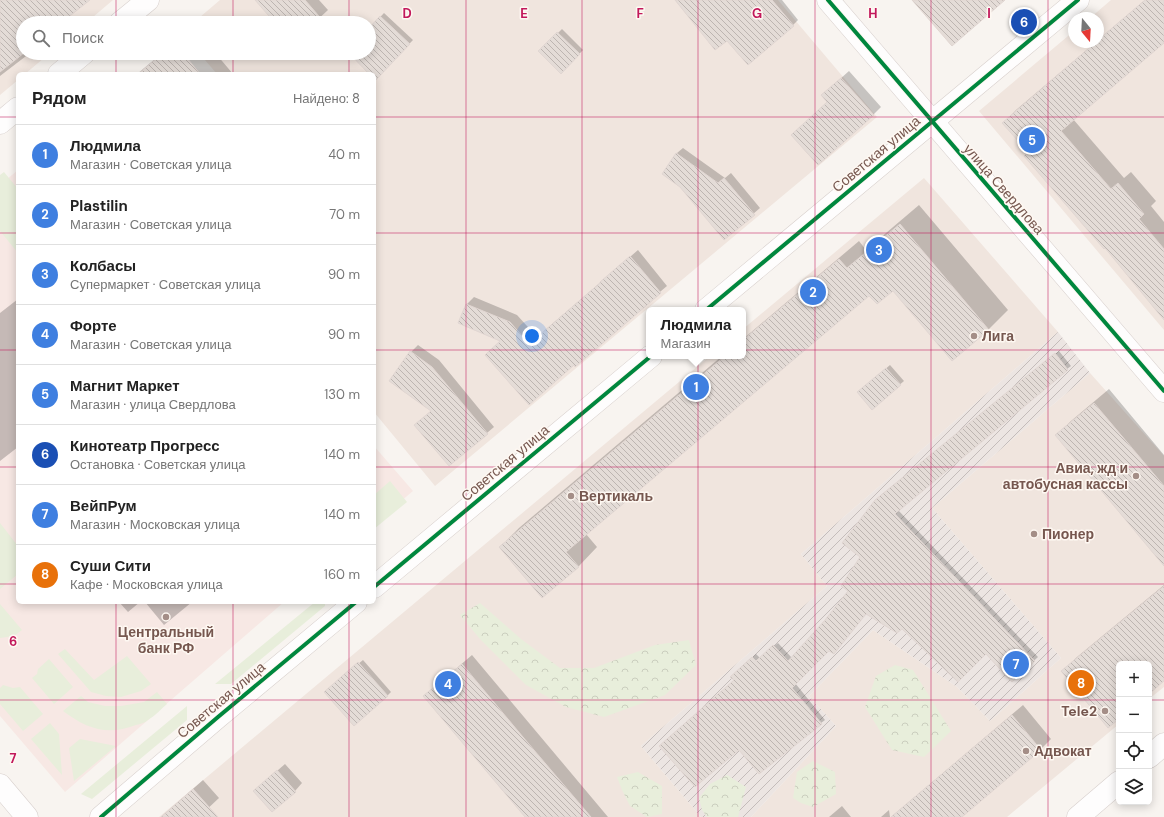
<!DOCTYPE html>
<html lang="ru">
<meta charset="utf-8">
<style>
body{margin:0;font-family:"DM Sans",sans-serif;background:#f6f6f6;color:#222}
.controls{position:absolute;right:12px;bottom:12px;display:grid;overflow:hidden;border-radius:6px;box-shadow:0 2px 10px #0003}
.controls button{width:36px;height:36px;display:grid;place-items:center;padding:0;border:0;border-bottom:1px solid #e0e0e0;background:#fff;color:#222;font:20px sans-serif}
.compass{position:absolute;left:1068px;top:12px;width:36px;height:36px;border-radius:50%;background:#fff;box-shadow:0 2px 10px #0003;rotate:162deg}
.you{position:absolute;left:532px;top:336px;width:14px;height:14px;margin:-10px;border:3px solid #fff;border-radius:50%;background:#1a73e8;box-shadow:0 0 0 6px #1a73e833}
.badge{display:grid;place-items:center;width:26px;height:26px;border-radius:50%;background:#a48e87;color:#fff;font-size:13px;font-weight:700}
.pin{position:absolute;translate:-50% -50%;border:2px solid #fff;box-shadow:0 1px 4px #0006}
.popup{position:absolute;left:646px;top:307px;width:100px;height:52px;box-sizing:border-box;display:grid;place-content:center;border-radius:6px;background:#fff;filter:drop-shadow(0 1px 3px #0005);font-size:13px;white-space:nowrap;color:#767676}
.popup b{font-size:15px;color:#222}
.popup::after{content:'';position:absolute;left:50%;top:100%;margin-left:-8px;border:8px solid transparent;border-top-color:#fff}
.list{margin:0;padding:0;list-style:none}
h2{display:flex;justify-content:space-between;align-items:center;height:52px;margin:0;padding:0 16px;font-size:17px}
h2 small{font-size:13px;font-weight:400;color:#767676}
.list li{display:grid;grid-template-columns:26px 1fr auto;gap:12px;align-items:center;box-sizing:border-box;height:60px;padding:0 16px;border-top:1px solid #e0e0e0}
.list b{display:block;font-size:15px;white-space:nowrap}
.list p{margin:0;font-size:13px;white-space:nowrap;color:#767676}
.list em{font-size:13px;font-style:normal;color:#767676}
.icon{flex:none;width:22px;height:22px;fill:none;stroke:currentColor;stroke-width:2;stroke-linecap:round;stroke-linejoin:round}
.map{position:relative;flex:none;width:1164px;height:817px;overflow:hidden}
.search{position:absolute;background:#fff;box-shadow:0 2px 10px #0003;left:16px;top:16px;width:360px;height:44px;display:flex;align-items:center;gap:10px;box-sizing:border-box;padding:0 14px;border-radius:22px;color:#767676;font-size:15px}
.panel{position:absolute;background:#fff;box-shadow:0 2px 10px #0003;left:16px;top:72px;width:360px;height:532px;border-radius:6px}
.map>svg:first-child{display:block}
.residential{fill:#f0e5de}
.commercial{fill:#f7e8e4}
.industrial{fill:url(#industrial-furrows)}
.green{fill:#e8eedb}
.forest{fill:url(#forest-crowns)}
.shadow{fill:#0003}
.building{fill:url(#building-back-hatch);stroke:#e1d6d2}
.lines{fill:none;stroke-linecap:round;stroke-linejoin:round}
.minor-casing{stroke:#d7cfcc;stroke-width:23}
.minor{stroke:#fefdfd;stroke-width:22}
.cycleway-casing{stroke:#fef8f2;stroke-width:6}
.cycleway{stroke:#00873e;stroke-width:4}
.grid{fill:none;stroke:#c2185b;stroke-width:1;stroke-opacity:0.55}
.poi-dot{fill:#a48e87;stroke:#fef8f2;stroke-width:1.5}
.labels{text-anchor:middle;stroke-width:3;stroke-linejoin:round;paint-order:stroke}
.street-label{font-size:14px;fill:#76574f;stroke:#fef8f2}
.poi-label{font-size:14px;font-weight:bold;fill:#76574f;stroke:#fef8f2;text-anchor:start}
.grid-label{font-size:13px;text-anchor:middle;font-weight:bold;fill:#c2185b;stroke:#fef8f2;stroke-width:3;stroke-linejoin:round;paint-order:stroke}
</style>
<div class="map">
<svg width="1164" height="817" viewBox="0 0 1164 817">
<defs>
<pattern id="industrial-furrows" width="10" height="10" patternUnits="userSpaceOnUse"><rect width="10" height="10" fill="#ece5e2"/><path d="M-1 1l2-2M0 10L10 0M9 11l2-2" fill="none" stroke="#c4bcba"/></pattern>
<pattern id="forest-crowns" width="20" height="18" patternUnits="userSpaceOnUse"><rect width="20" height="18" fill="#e8eedb"/><path d="M2 6a3 3 0 1 1 6 0M12 15a3 3 0 1 1 6 0" fill="none" stroke="#cacebe"/></pattern>
<pattern id="building-back-hatch" width="6" height="6" patternUnits="userSpaceOnUse"><rect width="6" height="6" fill="#e4dcd7"/><path d="M-1 5l2 2M0 0l6 6M5-1l2 2" fill="none" stroke="#bdb5b1"/></pattern>
</defs>
<rect width="100%" height="100%" fill="#f8f4f0"/>
<path class="residential" d="M0,0H113L86,23H23V53H50L25,74H18V80L0,95Z
M220,0H778L877,117L435,486L374,412V74H217L199,53H369V23H193Z
M1111,0H1164V330L979,111L1074,31V42H1098V18H1090Z
M924,178L1058,332L801,554L827,586L641,746L701,817H159L710,356H743V329Z
M1090,373L1164,456V687L1149,699V664H1119V724L1007,817H751L836,726L809,696L873,630L957,687L990,721L1061,658L932,508Z"/>
<path class="commercial" d="M18,170V602H284L65,792L0,716V185Z
M374,446L413,491L374,524Z"/>
<path class="industrial" d="M1058,332L1090,373L932,508L1061,658L990,721L957,687L873,630L809,696L836,726L751,817H701L641,746L827,586L801,554Z"/>
<path class="green" d="M4,172L18,189V253L0,231V175Z
M390,481L407,502L374,529V495Z
M0,523L18,546V574L0,589Z
M315,602H325V606L231,684H215Z
M0,604L22,630L14,636L0,638Z
M65,649L94,680L127,656L151,684L141,691L121,697L106,696L91,692L58,654Z
M49,659L73,687L54,704L32,678L37,674L38,669Z
M3,685L13,688L20,687L43,714L23,731L0,704V688Z
M157,692L167,704C161,709 155,716 148,720C145,723 140,724 136,725C107,736 87,729 63,711L81,696L88,702L105,706H121L144,702Z
M187,706V720L92,799L81,794Z
M50,723L59,734L62,775L31,739Z
M80,739L116,746L74,781L69,748Z"/>
<path class="forest" d="M480,603L521,639L560,668H594L655,645L689,640L696,665L665,695L604,717L566,707L526,685L480,639L460,615Z
M895,665L913,670L951,731L924,757L892,750L865,707L876,676Z
M813,761L835,772L836,794L813,807L801,803L793,798L797,772Z
M638,772L662,786V814L647,817L630,806L622,790L617,777Z
M727,775L746,787L738,817H707L702,810L699,798L710,784Z"/>
<path class="shadow" d="M0,0H83L60,23H23V53H30L0,76Z
M257,0H319L328,10L314,23H277Z
M675,0H782L798,20L793,25L727,39L716,49Z
M1145,0H1164V42L1073,119L1124,178L1131,172L1156,201L1151,206L1164,222V313L1004,123L1016,110L1096,42H1098V40Z
M384,13L413,40L376,78L374,74H372L350,53H369V29Z
M562,29L583,50L561,73L540,51Z
M162,53H209L213,58L217,55L233,74H137Z
M849,71L881,107L873,115L828,102L830,88Z
M683,148L725,178L731,173L760,208L724,239L677,153Z
M919,205L1008,310L989,329L953,359L893,289L869,294L586,534L597,547L579,566L542,597L500,547L519,528L722,356H743V339L859,241L866,250Z
M638,250L667,286L574,364L501,341L459,323L467,304L474,297L517,315L537,337Z
M18,299V447L0,461V313Z
M418,345L439,360L494,427L449,465L415,425L432,410L390,381L411,352Z
M1059,351L1071,366L1067,369L898,510L1038,657L1012,681L986,652L902,628L866,614L795,683L825,720L821,723L735,680L732,677L756,654L760,658L778,643L792,658L826,621L849,590L880,496Z
M890,365L904,381L872,408L862,389Z
M1109,389L1164,455V565L1056,435L1071,421Z
M1164,585V680L1149,693V664H1119V717L1062,671L1077,657Z
M119,602H140L128,612Z
M145,602H192L164,625Z
M472,655L608,817H526L424,696Z
M363,660L391,692L387,696L329,688Z
M1023,705L1051,739L1041,749L960,817H891Z
M285,764L302,783L295,791L262,784Z
M203,780L219,798L203,813L206,817H161Z
M842,806L851,817H829Z
M889,810L890,817H881Z"/>
<path class="building" d="M0,0H90L61,23H23L24,53L0,72Z
M255,0H305L325,23H275Z
M675,0H772L794,26L748,65L727,41L715,50Z
M912,0H1005L952,46Z
M1145,0H1164V43L1061,131L1111,189L1118,183L1144,214L1139,219L1164,249V320L1105,248L1104,249L1024,156L1028,152L1002,123L1096,42H1098V40Z
M380,16L410,44L374,82V74H369L349,53H369V28Z
M557,32L580,54L561,74L538,51Z
M163,53H183L200,74H138Z
M841,78L874,115L818,165L791,135L827,102L821,95Z
M676,153L718,183L724,178L755,215L724,240L680,187L662,174Z
M900,224L989,330L952,361L893,291L877,304L869,296L566,552L579,567L542,598L499,547L725,356H743V340L839,259L847,268Z
M630,256L661,293L575,367L574,365L529,405L485,355L500,341L458,323L466,304L510,322L529,344L600,283V282Z
M410,351L432,367L488,434L449,466L414,425L431,411L389,381Z
M1055,353L1068,370L895,514L1035,661L1012,682L986,654L958,682L902,629L897,633L866,614L834,654L829,651L792,688L822,724L759,774L739,750L695,787L659,746L734,680L730,677L752,657L756,661L773,645L788,661L825,620L848,591L841,586L860,557L842,543L875,500Z
M886,368L901,385L872,410L857,392Z
M1094,403L1164,486V566L1055,435Z
M1164,586V681L1149,694V664H1119V719L1108,728L1061,671Z
M358,662L388,696L354,726L324,692Z
M462,664L528,743L591,817H525L423,696Z
M1012,715L1041,750L962,817H891Z
M277,770L296,792L272,812L253,791Z
M193,789L218,817H161Z"/>
<g class="lines">
<defs>
<path id="minor" d="M828,0L1164,391
M120,23L148,0
M59,74L84,53
M0,123L18,108
M706,310L1078,0
M374,587L651,356
M1149,757L1164,744
M0,785L27,817
M101,817L218,717L356,602
M1078,817L1119,782"/>
</defs>
<use href="#minor" class="minor-casing"/>
<use href="#minor" class="minor"/>
<defs>
<path id="cycleway" d="M828,0L1164,391
M706,310L1078,0
M374,587L651,356
M101,817L218,717L356,602"/>
</defs>
<use href="#cycleway" class="cycleway-casing"/>
<use href="#cycleway" class="cycleway"/>
</g>
<path class="grid" d="M116,0V23M233,0V23M349,0V23M466,0V817M582,0V817M698,0V817M815,0V817M931,0V817M1048,0V817M116,53V74M233,53V74M349,53V74M0,117H18M374,117H1164M0,233H18M374,233H1164M0,350H18M374,350H1164M0,467H18M374,467H1164M0,584H18M374,584H1164M116,602V817M233,602V817M349,602V817M0,700H1119M1149,700H1164"/>
<g class="poi-dot">
<circle cx="974" cy="336" r="4"/>
<circle cx="1136" cy="476" r="4"/>
<circle cx="571" cy="496" r="4"/>
<circle cx="1034" cy="534" r="4"/>
<circle cx="166" cy="617" r="4"/>
<circle cx="1105" cy="711" r="4"/>
<circle cx="1026" cy="751" r="4"/>
</g>
<g class="labels">
<g class="street-label">
<text transform="translate(876 154) rotate(-40)" y="5">Советская улица</text>
<text transform="translate(1004 189) rotate(49)" y="5">улица Свердлова</text>
<text transform="translate(505 463) rotate(-40)" y="5">Советская улица</text>
<text transform="translate(221 700) rotate(-40)" y="5">Советская улица</text>
</g>
<g class="poi-label">
<text x="982" y="341">Лига</text>
<text x="1128" y="473" text-anchor="end">Авиа, жд и<tspan x="1128" dy="16">автобусная кассы</tspan></text>
<text x="579" y="501">Вертикаль</text>
<text x="1042" y="539">Пионер</text>
<text x="166" y="637" text-anchor="middle">Центральный<tspan x="166" dy="16">банк РФ</tspan></text>
<text x="1097" y="716" text-anchor="end">Tele2</text>
<text x="1034" y="756">Адвокат</text>
</g>
</g>
<g class="grid-label">
<text x="407" y="18">D</text>
<text x="524" y="18">E</text>
<text x="640" y="18">F</text>
<text x="757" y="18">G</text>
<text x="873" y="18">H</text>
<text x="989" y="18">I</text>
<text x="13" y="646">6</text>
<text x="13" y="763">7</text>
</g>
</svg>
<div class="controls">
<button>+</button>
<button>−</button>
<button><svg class="icon" aria-label="locate" viewBox="0 0 24 24"><circle cx="12" cy="12" r="6"/><path d="M12 2v4M12 18v4M2 12h4M18 12h4"/></svg></button>
<button><svg class="icon" aria-label="layers" viewBox="0 0 24 24"><path d="M12 4l9 5-9 5-9-5zM3 14l9 5 9-5"/></svg></button>
</div>
<svg class="compass" viewBox="-18 -18 36 36"><path d="M0-13l5 13h-10z" fill="#e53935"/><path d="M0 13l5-13h-10z" fill="#767676"/></svg>
<div class="you"></div>
<div class="pin badge" style="left:696px;top:387px;background:#3f7fe0">1</div>
<div class="popup"><b>Людмила</b>Магазин</div>
<div class="pin badge" style="left:813px;top:292px;background:#3f7fe0">2</div>
<div class="pin badge" style="left:879px;top:250px;background:#3f7fe0">3</div>
<div class="pin badge" style="left:448px;top:684px;background:#3f7fe0">4</div>
<div class="pin badge" style="left:1032px;top:140px;background:#3f7fe0">5</div>
<div class="pin badge" style="left:1024px;top:22px;background:#1a4fb4">6</div>
<div class="pin badge" style="left:1016px;top:664px;background:#3f7fe0">7</div>
<div class="pin badge" style="left:1081px;top:683px;background:#e8710a">8</div>
<div class="search"><svg class="icon" aria-label="search" viewBox="0 0 24 24"><circle cx="10" cy="10" r="6"/><path d="M15 15l6 6"/></svg>Поиск</div>
<section class="panel">
<h2>Рядом<small>Найдено: 8</small></h2>
<ul class="list">
<li><span class="badge" style="background:#3f7fe0">1</span><div><b>Людмила</b><p>Магазин · Советская улица</p></div><em>40 m</em></li>
<li><span class="badge" style="background:#3f7fe0">2</span><div><b>Plastilin</b><p>Магазин · Советская улица</p></div><em>70 m</em></li>
<li><span class="badge" style="background:#3f7fe0">3</span><div><b>Колбасы</b><p>Супермаркет · Советская улица</p></div><em>90 m</em></li>
<li><span class="badge" style="background:#3f7fe0">4</span><div><b>Форте</b><p>Магазин · Советская улица</p></div><em>90 m</em></li>
<li><span class="badge" style="background:#3f7fe0">5</span><div><b>Магнит Маркет</b><p>Магазин · улица Свердлова</p></div><em>130 m</em></li>
<li><span class="badge" style="background:#1a4fb4">6</span><div><b>Кинотеатр Прогресс</b><p>Остановка · Советская улица</p></div><em>140 m</em></li>
<li><span class="badge" style="background:#3f7fe0">7</span><div><b>ВейпРум</b><p>Магазин · Московская улица</p></div><em>140 m</em></li>
<li><span class="badge" style="background:#e8710a">8</span><div><b>Суши Сити</b><p>Кафе · Московская улица</p></div><em>160 m</em></li>
</ul>
</section>
</div>
